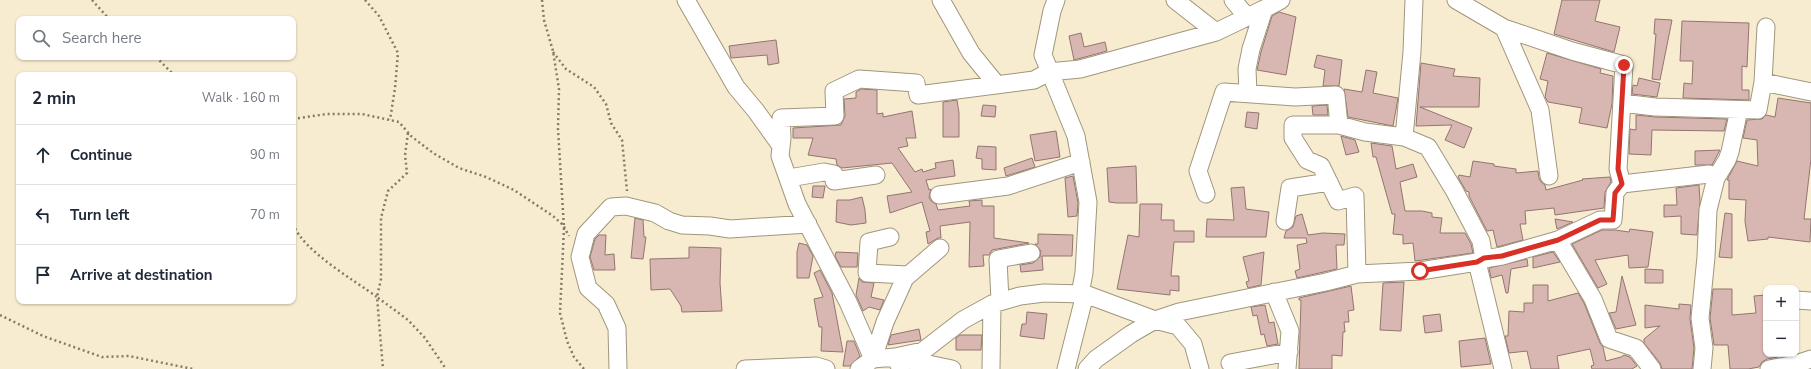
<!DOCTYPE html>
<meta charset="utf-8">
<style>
body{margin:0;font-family:"Nunito Sans",sans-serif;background:#f2f2f3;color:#1f2937}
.controls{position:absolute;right:12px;bottom:12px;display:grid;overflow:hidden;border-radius:8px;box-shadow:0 1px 3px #0004}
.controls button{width:36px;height:36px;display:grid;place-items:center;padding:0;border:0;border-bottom:1px solid #e0e1e3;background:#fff;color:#1f2937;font:20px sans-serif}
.stop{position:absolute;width:12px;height:12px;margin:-9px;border:3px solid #d93025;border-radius:50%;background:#fff}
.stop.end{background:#d93025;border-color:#fff;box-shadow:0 1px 4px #0008}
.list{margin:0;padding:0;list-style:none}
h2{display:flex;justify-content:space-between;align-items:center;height:52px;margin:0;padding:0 16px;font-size:17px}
h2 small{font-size:13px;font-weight:400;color:#747a83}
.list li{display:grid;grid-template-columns:26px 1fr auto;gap:12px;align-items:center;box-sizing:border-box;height:60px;padding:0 16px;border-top:1px solid #e0e1e3}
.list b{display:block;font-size:15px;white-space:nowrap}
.list em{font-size:13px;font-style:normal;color:#747a83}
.icon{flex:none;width:22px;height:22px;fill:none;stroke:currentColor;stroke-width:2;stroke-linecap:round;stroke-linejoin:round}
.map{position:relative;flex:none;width:1811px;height:369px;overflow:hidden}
.search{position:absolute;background:#fff;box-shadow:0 1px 3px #0004;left:16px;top:16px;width:280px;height:44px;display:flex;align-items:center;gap:10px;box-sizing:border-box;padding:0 14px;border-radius:8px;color:#747a83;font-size:15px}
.panel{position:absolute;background:#fff;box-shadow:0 1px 3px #0004;left:16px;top:72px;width:280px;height:232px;border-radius:8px}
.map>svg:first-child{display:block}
.building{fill:#d8b7b2;stroke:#937570}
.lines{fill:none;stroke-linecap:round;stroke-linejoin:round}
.street-casing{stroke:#a0967c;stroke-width:19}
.path{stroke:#837b69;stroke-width:2.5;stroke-dasharray:2 3;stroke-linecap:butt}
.street{stroke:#fff;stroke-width:17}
.route{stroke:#d93025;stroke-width:5}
</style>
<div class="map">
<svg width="1811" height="369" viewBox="0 0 1811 369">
<rect width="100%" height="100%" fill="#f8ecd0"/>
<path class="building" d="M1562,0H1600L1595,21L1620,27L1614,52L1554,34Z
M1279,12L1296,17L1286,75L1257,70L1261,52L1272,16Z
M1655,19L1672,20L1660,80L1652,79L1656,34H1654Z
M1682,21L1749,23L1747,67L1742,66V90H1749V100L1683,98L1684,83L1692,84L1693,61H1680Z
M1081,33L1084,47L1105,42L1107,51L1074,60L1069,36Z
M776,40L779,63L768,65L767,55L731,58L729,46Z
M1547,53L1601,69L1600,73L1613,76L1612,104L1607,128L1579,123L1582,108L1548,102L1545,97L1548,81L1540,79Z
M1317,55L1342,60L1339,86H1323L1325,70L1314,67Z
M1421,63L1455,69L1453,76L1480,78L1479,107H1420L1472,128L1464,148L1445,140L1452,125L1416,126Z
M1366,70L1377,72L1373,93L1398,98L1393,126L1348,117L1344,89L1362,92Z
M1639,78L1660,83L1657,97L1632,94L1633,85L1637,86Z
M861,89L877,90V114L883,113V117L912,111L916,138H906L908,146L898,148L915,172L922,169L923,172L936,168L935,163L953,160L955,176L926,180L929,190L931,189L929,197L931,201L936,204L938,210L970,206L969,201L982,200V206H994V238L1029,243L992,250L989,255H983L984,266L969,267L970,222L940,226L941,238H938L928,244L926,232L930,231L922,202L890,213L887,196L912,192L892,163L842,168L837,165L836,159L808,155L813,138H793V128L841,125L845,116L844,99L856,98V92Z
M1778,98L1811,103V159L1804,219H1811L1810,242L1768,237V239L1748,241L1745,221L1746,200L1729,199V180H1727L1737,161L1758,166L1757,140L1743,138L1747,120L1762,119L1766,115L1775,117Z
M957,100L959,113V137H943V102Z
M983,105L996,106L995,117L981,116Z
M1327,105L1328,115H1313L1312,106Z
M1247,112L1259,113L1257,129L1245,127Z
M1636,115L1655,117L1727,119L1724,131L1652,130L1651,155L1629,154L1630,129L1636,130Z
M1056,131L1060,157L1035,161L1030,135Z
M1341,136L1355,140L1359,152L1346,155Z
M1371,143L1392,146L1396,169L1413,164L1417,177L1400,182L1405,211H1422L1432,213V217L1442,218L1440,233H1465L1471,244L1473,253L1415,261L1413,243L1403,244V235L1393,234L1395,214H1392L1376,157H1373Z
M978,146L996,147V170L982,169V159L976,158Z
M1720,150L1712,165H1695V151Z
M1032,158L1035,167L1006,176L1004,168Z
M1473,161L1494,164V166L1516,169V173L1538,171L1539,178L1541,182L1545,185L1546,190L1583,180L1582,179L1610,177L1611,182L1605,192L1604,208L1555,215L1554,208L1525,211L1526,224H1520L1523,240L1497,247L1493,230L1487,231L1469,196V192L1466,191L1458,177L1459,175L1470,177Z
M1136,166L1137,203H1117L1109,202L1107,168Z
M1073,176L1078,203L1077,216L1068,217L1065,178Z
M1699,185L1700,202L1697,235L1681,234V216L1664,217V205H1677L1676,188Z
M813,186H825L823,198L812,197Z
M1244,187L1246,209L1269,212L1266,237H1206L1207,219L1234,220L1231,188Z
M862,197L865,210L866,223L851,225L836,222L837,200H850Z
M1140,204H1162L1161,220H1174V231H1194V242H1174L1171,276H1179V291L1170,290V295L1117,289L1128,235L1139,237Z
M1725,213L1732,214V258L1719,257Z
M1302,214L1308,235L1323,233L1345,234L1344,245H1336L1337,269L1297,278L1295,271L1300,269L1297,245L1307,243L1306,238H1284L1286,231L1293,227L1296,216Z
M635,218L643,220L644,237H646L643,259L631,258Z
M1555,219L1573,222L1557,229Z
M1630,229L1653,232L1648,267L1629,268L1628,255L1595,260L1607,284L1598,288L1572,244L1602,230H1615L1629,232Z
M1038,234L1073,235L1072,256H1042L1043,270L1021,272L1020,265L1033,263L1040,257L1041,251L1035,244H1038Z
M599,235H606L605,255L614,254L615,270H594L590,257L595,239Z
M799,243L807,245L813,256L809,278H797V252Z
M689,247L721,248L720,283L722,311L682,312L681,306L670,289L651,290L650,259L689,258Z
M836,252L858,253L857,267H841L835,256Z
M1264,252L1261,285L1248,288L1246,282L1249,281L1243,257Z
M1553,252L1560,262L1533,268V257Z
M1527,259L1528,266L1511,269L1508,293H1506L1502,275L1491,278L1489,268Z
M1645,269L1663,270V283H1645Z
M820,270L832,293L843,352L821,351L822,327H819L814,299L823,297L814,273Z
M1622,276L1636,325L1616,329L1609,313L1616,312Z
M859,278L862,282L874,283L871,297L884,300L880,310L869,307L863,311L856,295Z
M1404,282L1401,331L1380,330L1383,283Z
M1533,285H1548V301L1578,293L1584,303L1600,343L1603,347L1606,361L1621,357L1624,355L1630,357L1637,366L1632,369H1592L1591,366L1594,365L1590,349L1557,356L1559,369H1531L1527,351L1509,353L1505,336H1508L1509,311L1524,312V303H1533Z
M1351,286L1354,310L1348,311L1349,322H1344L1345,332H1343L1342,356L1332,355V369H1299L1301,300H1299V298Z
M1713,289H1732V315L1756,313L1754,296L1766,295V354H1794L1767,359L1762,362L1759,367L1748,369H1730L1728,345H1714L1710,318Z
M1679,304L1691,305L1690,319L1694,348L1692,369H1662L1660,363L1644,343V339L1660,326L1645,328V305L1679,309Z
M1265,305L1269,323L1274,322L1278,344L1267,346L1264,334L1261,335L1257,315L1253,316L1251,307Z
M1027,312L1047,314L1044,339L1020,336L1022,324H1026Z
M1440,314L1442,331L1425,333L1423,316Z
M919,329L921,340L888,345L891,335Z
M960,335H982L981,350H956V338Z
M1485,338L1491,364L1461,367L1459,341Z
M847,341H854L860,356L850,366H843Z"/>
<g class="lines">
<defs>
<path id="street" d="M686,0L736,87L756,111L781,146
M941,0L971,53L997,85
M1056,0L1052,11L1043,55L1076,136L1088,202L1084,273L1080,294
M1175,0L1216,32
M1233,0L1247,17
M1504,28L1540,110L1549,176
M1763,82L1766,27
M1248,93L1247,69L1251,49L1264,9L1281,0
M1622,103L1655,107L1758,110L1763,82L1811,92
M1339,125H1293V138L1307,160L1321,166L1338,201L1355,196L1357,274
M1404,137L1412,52L1414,0
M789,178L824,172L834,174V181L876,175
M1622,184L1709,174L1716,178
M1206,194L1198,171L1224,92L1295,97L1336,95L1339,125L1365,132L1404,137L1428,147L1454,190L1481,241L1484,259
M939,195L1008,186L1081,162
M1285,221L1290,188L1329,182
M890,237L869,242L867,273L908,275
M1558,240L1593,299L1609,339L1636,348L1652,369
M1477,262L1503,369
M1274,292L1290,331L1287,369
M1796,300L1811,301
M1000,301L998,259L1031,253
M873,359L848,302L797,204L780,156L782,138L781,118L835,116L834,91L859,79L916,83L918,95L1034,80L1049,72L1080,69L1216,32L1264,9
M873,359L885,322L905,278L940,248
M1230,363L1289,352
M618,369L617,328L606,304L588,288L580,257L586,234L611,207L626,206L655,213L669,221L682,225L710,226L730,229L808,224
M745,369L816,366L826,369
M859,369L873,359L895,357L952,369
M901,369L895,357L923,351L963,320L992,304L1020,296L1044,293L1085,294L1155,320L1178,326L1193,344L1200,369
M991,369L992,304
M1066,369L1085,294
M1087,369L1096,359L1131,334L1155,320L1179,312L1326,282L1357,274L1420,271L1477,262L1484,259L1502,256L1558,240L1600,220H1613L1615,193L1622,184L1618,169L1624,65L1572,51L1504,28L1456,0
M1702,369L1704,348L1700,318L1706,257L1708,210L1716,178L1727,160L1730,152L1737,119L1736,110
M1769,369L1796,364L1811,359"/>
</defs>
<use href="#street" class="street-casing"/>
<path class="path" d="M92,0L109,19
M365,0L379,16L398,53L395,88L390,120
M542,0L544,20L553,51L559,89L558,129L564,228L560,313L567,341L574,357L584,369
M553,52L566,69L594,87L606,104L611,123L622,140L627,191
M156,57L174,75
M293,119L327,114H362L399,122L411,136L433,153L459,168L486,177L514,190L553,216L563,225L569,236
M408,133L405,155L407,173L388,191L381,218V279L377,297L408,320L425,338L446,369
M293,224C303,251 354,280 377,297L383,369
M0,315L43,336L102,357L129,356L193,369"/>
<use href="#street" class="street"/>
</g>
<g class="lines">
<path class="route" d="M1420,271L1477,262L1484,258L1502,256L1558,240L1600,220H1613L1615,193L1622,184L1618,169L1624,65"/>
</g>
</svg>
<div class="controls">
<button>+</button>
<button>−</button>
</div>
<div class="stop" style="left:1420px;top:271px"></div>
<div class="stop end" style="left:1624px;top:65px"></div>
<div class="search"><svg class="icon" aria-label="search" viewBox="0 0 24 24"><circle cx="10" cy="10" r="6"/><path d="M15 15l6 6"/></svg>Search here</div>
<section class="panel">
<h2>2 min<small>Walk · 160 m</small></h2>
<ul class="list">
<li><svg class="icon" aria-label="ahead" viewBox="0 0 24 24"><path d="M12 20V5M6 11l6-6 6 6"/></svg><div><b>Continue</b></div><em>90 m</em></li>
<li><svg class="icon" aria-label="left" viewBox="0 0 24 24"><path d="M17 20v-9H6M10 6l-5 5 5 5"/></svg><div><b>Turn left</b></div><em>70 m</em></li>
<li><svg class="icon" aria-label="arrive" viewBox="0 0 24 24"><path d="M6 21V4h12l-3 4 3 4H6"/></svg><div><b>Arrive at destination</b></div></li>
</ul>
</section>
</div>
